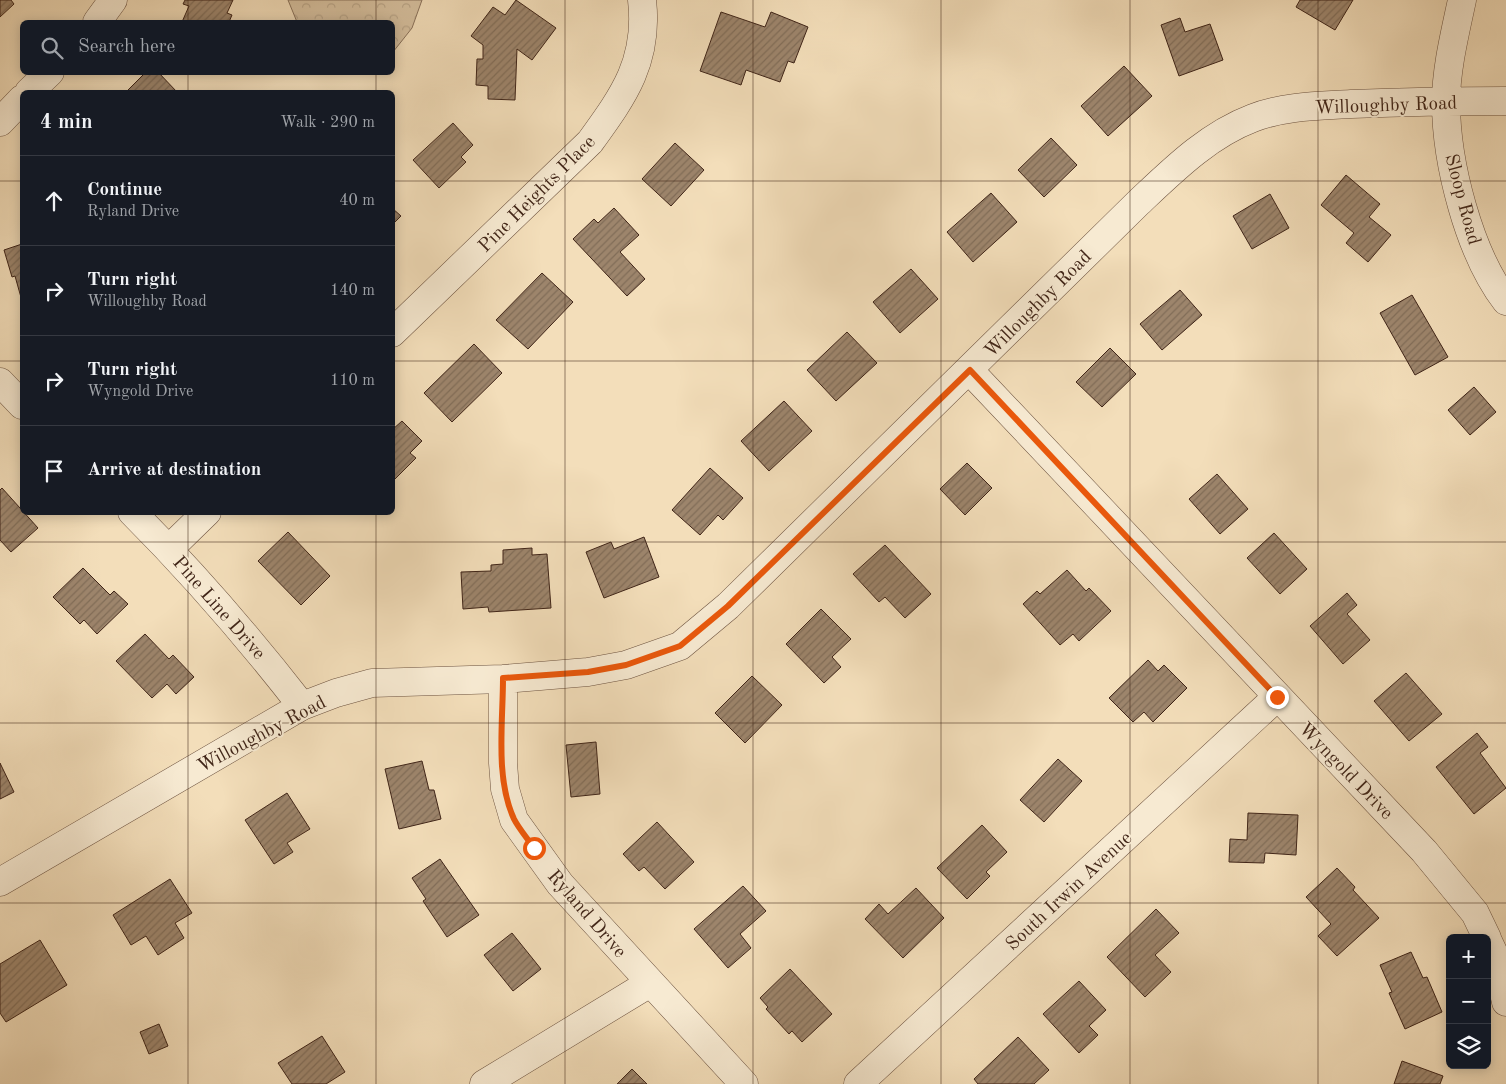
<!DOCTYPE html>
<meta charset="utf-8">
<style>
body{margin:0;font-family:"Old Standard TT",serif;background:#242831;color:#f1f3f6}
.controls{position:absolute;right:15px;bottom:15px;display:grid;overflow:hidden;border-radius:8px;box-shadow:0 2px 12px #0003}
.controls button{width:45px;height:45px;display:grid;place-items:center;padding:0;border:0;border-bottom:1px solid #363941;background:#171b24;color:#f1f3f6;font:25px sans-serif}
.stop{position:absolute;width:15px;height:15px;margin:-11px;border:4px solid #ea580c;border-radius:50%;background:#fff}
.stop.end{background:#ea580c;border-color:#fff;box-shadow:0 1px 5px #0008}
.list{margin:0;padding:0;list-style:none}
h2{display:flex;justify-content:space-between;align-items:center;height:65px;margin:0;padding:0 20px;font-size:21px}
h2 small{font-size:16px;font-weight:400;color:#9ea1a6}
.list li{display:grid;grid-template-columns:32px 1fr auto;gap:15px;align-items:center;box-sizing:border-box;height:90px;padding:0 20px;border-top:1px solid #363941}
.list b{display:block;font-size:19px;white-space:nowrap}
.list p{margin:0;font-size:16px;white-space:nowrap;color:#9ea1a6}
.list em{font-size:16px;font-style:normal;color:#9ea1a6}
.icon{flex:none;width:28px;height:28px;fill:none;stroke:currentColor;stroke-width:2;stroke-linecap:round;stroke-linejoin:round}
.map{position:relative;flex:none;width:1506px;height:1084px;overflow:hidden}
.search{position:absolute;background:#171b24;box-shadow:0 2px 12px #0003;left:20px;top:20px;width:375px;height:55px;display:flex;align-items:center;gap:12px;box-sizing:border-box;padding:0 18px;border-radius:8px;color:#9ea1a6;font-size:19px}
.panel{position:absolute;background:#171b24;box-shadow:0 2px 12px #0003;left:20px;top:90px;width:375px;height:425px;border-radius:8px}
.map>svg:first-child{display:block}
.forest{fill:url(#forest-crowns);stroke:#8a725b}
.building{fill:url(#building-hatch);stroke:#402518}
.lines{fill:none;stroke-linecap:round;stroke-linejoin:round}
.minor-casing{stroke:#6d5340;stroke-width:29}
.minor{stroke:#f7ead2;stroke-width:28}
.route{stroke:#ea580c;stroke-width:6}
.grid{fill:none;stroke:#402518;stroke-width:1;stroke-opacity:0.55}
.labels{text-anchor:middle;stroke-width:4;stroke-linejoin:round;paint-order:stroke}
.street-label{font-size:19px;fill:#402518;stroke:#f7ead2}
</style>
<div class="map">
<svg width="1506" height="1084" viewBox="0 0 1506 1084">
<defs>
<pattern id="forest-crowns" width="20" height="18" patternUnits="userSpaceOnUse" patternTransform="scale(1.25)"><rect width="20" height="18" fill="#d5bf9e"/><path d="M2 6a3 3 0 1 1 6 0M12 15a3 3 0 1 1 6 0" fill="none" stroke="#b8a487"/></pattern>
<pattern id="building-hatch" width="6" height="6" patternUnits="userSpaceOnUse" patternTransform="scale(1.25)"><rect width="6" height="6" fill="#9d856c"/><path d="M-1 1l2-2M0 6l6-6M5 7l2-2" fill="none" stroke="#816d58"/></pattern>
</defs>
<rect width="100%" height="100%" fill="#f3deba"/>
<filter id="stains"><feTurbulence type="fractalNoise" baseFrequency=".004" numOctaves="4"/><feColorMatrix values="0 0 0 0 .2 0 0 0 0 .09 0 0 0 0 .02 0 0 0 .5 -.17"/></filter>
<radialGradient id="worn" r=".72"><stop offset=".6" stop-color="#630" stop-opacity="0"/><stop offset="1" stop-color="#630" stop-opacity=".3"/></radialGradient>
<path class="forest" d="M288,0H422L412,28L393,52L392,22H297Z"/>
<path class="building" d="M0,0H11L14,4L0,17Z
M185,0H233L227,13L232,15L229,22H182L189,6L183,4Z
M516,0L556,28L532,60L517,49L515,100L488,99V86L476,85L477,59H483V45L471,36L493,7L505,15Z
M1300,0H1353L1335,30L1296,7Z
M721,12L765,27L771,12L808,27L794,63L788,61L780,82L746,70L741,85L700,71Z
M1180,18L1185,32L1210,24L1223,60L1179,76L1161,25Z
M1124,66L1152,96L1108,136L1081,106Z
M146,72H158L177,92H126Z
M453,123L473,145L461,157L466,162L439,188L413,160Z
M1051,138L1077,165L1044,197L1018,170Z
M675,143L704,170L671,206L642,179Z
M1346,175L1380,204L1369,217L1391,235L1368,262L1346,243L1354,233L1321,205Z
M991,193L1017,222L973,262L947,232Z
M1270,194L1289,228L1252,249L1233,216Z
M392,208L401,216L392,225Z
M614,208L639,235L620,252L645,279L627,296L573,239L594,219L598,223Z
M22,244V301L15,276L12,277L4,250Z
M911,269L938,299L900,333L873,302Z
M542,273L573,302L528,349L496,320Z
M1180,290L1202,315L1162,350L1140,324Z
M1412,295L1448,357L1415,375L1380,313Z
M847,332L877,363L836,401L807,370Z
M474,344L502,373L452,422L424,393Z
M1110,348L1136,374L1102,407L1076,382Z
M1474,387L1496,412L1470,435L1448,410Z
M784,401L812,431L769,471L741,441Z
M402,421L422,441L410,453L416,458L392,482V430Z
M967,463L992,488L965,515L940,489Z
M710,468L743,498L723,520L718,515L700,535L672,510Z
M1217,474L1248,509L1220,534L1189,499Z
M2,488L38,528L11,552L0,540V490Z
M288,532L330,576L301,605L258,561Z
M1274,533L1307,569L1280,594L1247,558Z
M644,537L659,577L604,598L586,552L611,542L614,549Z
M885,545L931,594L905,618L885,597L879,602L853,574Z
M532,548V555L547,554L551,608L489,612L488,607L463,609L461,572L491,571V565L503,564V550Z
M83,568L110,595L114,591L128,604L97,634L84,620L80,624L53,597Z
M1067,570L1086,591L1089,588L1111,611L1079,641L1073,634L1060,645L1023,604L1037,591L1040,594Z
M1347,593L1357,605L1347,614L1370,640L1343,664L1310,626Z
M821,609L851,639L832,657L841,667L824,683L786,644Z
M145,634L169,659L173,655L194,677L176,694L167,684L152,698L116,661Z
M1148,660L1158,671L1164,665L1187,688L1153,722L1144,712L1133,722L1109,698Z
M1406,673L1442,714L1409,741L1374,701Z
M752,676L782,705L745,743L715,713Z
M1477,733L1488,747L1480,753L1506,788L1474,814L1436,767Z
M596,742L600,794L571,797L566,745Z
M1058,759L1082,781L1044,822L1020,800Z
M422,761L429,790H434L441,819L399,829L385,769Z
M0,763L14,792L0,799Z
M287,793L310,829L287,843L293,852L274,864L245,820Z
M1248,813L1298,815L1296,855L1265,853L1264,863L1229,862L1230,839L1247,840Z
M657,822L694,862L665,889L644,867L639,871L623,854Z
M982,825L1007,852L986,872L990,876L967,899L937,868Z
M440,859L479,915L447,937L423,901L426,899L412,878Z
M1337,868L1355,887L1353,890L1379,918L1337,956L1318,936L1331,924L1306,897Z
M170,879L192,913L175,923L184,938L158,955L146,936L131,945L113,915Z
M743,886L766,911L740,934L751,948L728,968L694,929Z
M916,888L944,918L903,958L865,919L879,904L888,914Z
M1156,909L1179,933L1155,955L1171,972L1145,997L1107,957Z
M512,933L541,969L513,991L484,955Z
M40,940L67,985L6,1022L0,1013V964Z
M1411,952L1423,978L1427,977L1442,1012L1405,1029L1389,993L1392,992L1380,965Z
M790,969L832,1014L802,1042L792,1031L789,1034L766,1009L768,1007L760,998Z
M1079,981L1106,1010L1089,1026L1098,1035L1079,1053L1043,1014Z
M159,1024L168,1046L149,1054L140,1032Z
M322,1036L345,1072L326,1084H292L278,1063Z
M1018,1037L1049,1070L1034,1084H978L974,1079Z
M1402,1061L1443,1076L1440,1084H1394Z
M632,1069L647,1084H617Z"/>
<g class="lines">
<defs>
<path id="minor" d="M1462,0C1455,33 1446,69 1446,102C1446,163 1469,253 1506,301
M97,22L113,0
M29,92L50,72
M0,122L22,99
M392,333L590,142C624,95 649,61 642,0
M970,371L1424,851L1475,913L1487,938
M0,382L22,405
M132,512C193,573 249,638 302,706
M169,549L207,512
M503,679V763L505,789L514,820L560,884L744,1084
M0,882L302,706L336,693L372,683L503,679L588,672L626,665L680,646L728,606L1138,203C1173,170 1208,135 1253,118C1284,106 1318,106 1351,104C1402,102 1454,101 1506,101
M1487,939L1496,958L1506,1002
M484,1084L650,983
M858,1084L1277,697"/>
</defs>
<use href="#minor" class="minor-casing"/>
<use href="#minor" class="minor"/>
</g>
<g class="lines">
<path class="route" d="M534,848C528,839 519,829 514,819C495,778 503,723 503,678L588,672L626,665L680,646L728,606L970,370L1277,697"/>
</g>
<path class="grid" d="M188,0V22M376,0V22M565,0V1084M753,0V1084M941,0V1084M1130,0V1084M1318,0V1084M188,72V92M376,72V92M0,181H22M392,181H1506M0,361H22M392,361H1506M188,512V1084M376,512V1084M0,542H1506M0,723H1506M0,903H1506"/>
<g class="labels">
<g class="street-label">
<text transform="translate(1386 104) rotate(-2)" y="7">Willoughby Road</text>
<text transform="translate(536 193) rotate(-45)" y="7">Pine Heights Place</text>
<text transform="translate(1464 199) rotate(75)" y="7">Sloop Road</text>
<text transform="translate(1037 303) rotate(-45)" y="7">Willoughby Road</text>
<text transform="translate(220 607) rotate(49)" y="7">Pine Line Drive</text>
<text transform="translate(261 733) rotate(-28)" y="7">Willoughby Road</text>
<text transform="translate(1347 770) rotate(46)" y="7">Wyngold Drive</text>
<text transform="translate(1068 890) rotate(-43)" y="7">South Irwin Avenue</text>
<text transform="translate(588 913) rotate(49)" y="7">Ryland Drive</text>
</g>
</g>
<rect width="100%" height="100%" filter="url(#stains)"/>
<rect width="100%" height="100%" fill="url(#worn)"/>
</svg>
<div class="controls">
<button>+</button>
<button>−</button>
<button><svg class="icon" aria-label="layers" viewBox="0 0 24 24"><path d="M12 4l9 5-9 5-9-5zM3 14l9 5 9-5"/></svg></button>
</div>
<div class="stop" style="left:534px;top:848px"></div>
<div class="stop end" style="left:1277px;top:697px"></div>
<div class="search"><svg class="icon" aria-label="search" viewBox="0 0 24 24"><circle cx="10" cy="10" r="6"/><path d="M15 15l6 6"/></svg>Search here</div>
<section class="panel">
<h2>4 min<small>Walk · 290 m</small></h2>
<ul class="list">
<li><svg class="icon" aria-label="ahead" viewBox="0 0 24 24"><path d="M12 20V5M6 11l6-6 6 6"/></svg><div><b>Continue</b><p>Ryland Drive</p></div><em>40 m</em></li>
<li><svg class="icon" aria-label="right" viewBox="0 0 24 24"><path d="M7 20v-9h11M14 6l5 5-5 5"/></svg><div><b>Turn right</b><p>Willoughby Road</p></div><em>140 m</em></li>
<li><svg class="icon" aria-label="right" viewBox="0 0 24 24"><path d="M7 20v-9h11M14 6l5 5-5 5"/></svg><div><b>Turn right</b><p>Wyngold Drive</p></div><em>110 m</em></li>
<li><svg class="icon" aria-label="arrive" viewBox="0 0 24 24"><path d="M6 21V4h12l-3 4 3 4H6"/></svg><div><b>Arrive at destination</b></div></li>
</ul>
</section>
</div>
